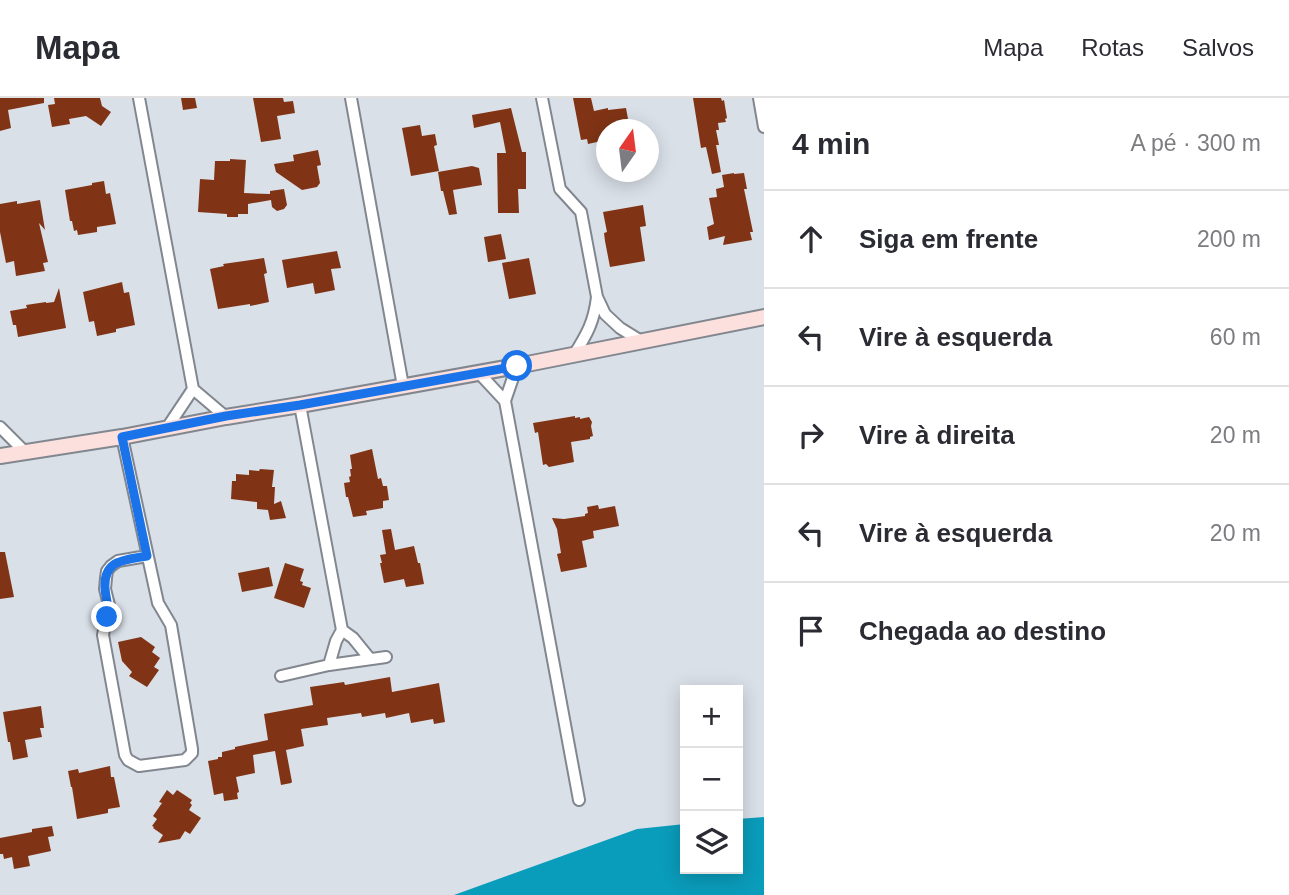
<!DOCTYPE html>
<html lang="pt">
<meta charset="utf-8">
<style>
body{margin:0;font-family:Helvetica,sans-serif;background:#f7f7f7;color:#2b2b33}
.controls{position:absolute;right:21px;bottom:21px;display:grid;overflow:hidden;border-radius:0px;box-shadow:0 4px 18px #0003}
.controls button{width:63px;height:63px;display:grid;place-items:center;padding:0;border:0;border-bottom:2px solid #e1e1e2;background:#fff;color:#2b2b33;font:35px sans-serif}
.compass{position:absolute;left:596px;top:21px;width:63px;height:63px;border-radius:50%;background:#fff;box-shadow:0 4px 18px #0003;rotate:14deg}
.stop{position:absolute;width:21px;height:21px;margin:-16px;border:5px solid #1a73e8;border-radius:50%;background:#fff}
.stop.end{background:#1a73e8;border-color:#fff;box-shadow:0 2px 7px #0008}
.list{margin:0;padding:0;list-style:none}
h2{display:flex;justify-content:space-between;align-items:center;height:91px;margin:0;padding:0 28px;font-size:30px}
h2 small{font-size:23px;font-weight:400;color:#7c7c81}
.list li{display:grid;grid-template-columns:46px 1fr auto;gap:21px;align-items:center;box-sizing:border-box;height:98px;padding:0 28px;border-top:2px solid #e1e1e2}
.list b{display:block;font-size:26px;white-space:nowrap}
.list em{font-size:23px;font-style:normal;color:#7c7c81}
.icon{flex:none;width:38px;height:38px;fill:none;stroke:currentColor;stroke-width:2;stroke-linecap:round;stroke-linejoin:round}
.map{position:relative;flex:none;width:764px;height:797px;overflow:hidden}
header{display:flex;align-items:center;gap:42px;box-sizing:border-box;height:98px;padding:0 35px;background:#fff;border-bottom:2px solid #e1e1e2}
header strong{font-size:33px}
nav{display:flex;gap:38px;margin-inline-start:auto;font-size:24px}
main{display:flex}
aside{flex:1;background:#fff}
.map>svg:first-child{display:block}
.water{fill:#0a9cbb}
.building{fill:#803415}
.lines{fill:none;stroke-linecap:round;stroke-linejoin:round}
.street-casing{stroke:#82878f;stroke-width:14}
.secondary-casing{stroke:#82878f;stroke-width:18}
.street{stroke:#fff;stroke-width:10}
.secondary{stroke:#fbe0dd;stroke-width:14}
.route{stroke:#1a73e8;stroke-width:9}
</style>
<header>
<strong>Mapa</strong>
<nav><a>Mapa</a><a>Rotas</a><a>Salvos</a></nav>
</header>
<main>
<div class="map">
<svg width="764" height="797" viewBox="0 0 764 797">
<rect width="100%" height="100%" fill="#dae0e8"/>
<path class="water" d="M764,719V797H454L637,731L685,726V771H738V721Z"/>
<path class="building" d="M0,0H44V5L8,12L11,30L0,33Z
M54,0H100L102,8L111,14L101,28L86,18L69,21L70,26L52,29L48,7L55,6Z
M181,0H195L197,10L183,12Z
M253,0H283L284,4L293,3L295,15L277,18L281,41L261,44Z
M573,0H591L594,13L608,10V12L626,10L630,32H606V42L588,46L587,41L581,42Z
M693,0H721L722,3L724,2L727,20L725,21L726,24L718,25L719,32H716L719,47H716L721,74L712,76L706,49L701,50Z
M511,10L522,54H526V91H518L519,115H498L497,55H506L500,24L474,30L472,17Z
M420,27L422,38L435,36L437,47L434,48L439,73L411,78L402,30Z
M318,52L321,67L317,68L320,85L317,89L302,92L276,74L274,66L294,63L293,57Z
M230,61L246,62L244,95L270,96V93L284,91L287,107L284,111L277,113L272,109L271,102L248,106V116H238V119H227V116L198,114L200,81L214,82L215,63H230Z
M472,68L479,70L482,87L453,92L457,116L449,117L443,93H441L438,74Z
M734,75V76L744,75L747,91H744L753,134H750L752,142L723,147L725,138L709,142L707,129L714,126L709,100L717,99L716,91L724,89L722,77Z
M104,83L106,96L110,95L116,126L97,129V134L78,137L77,132L74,133L72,123H70L65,92L92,87V85Z
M40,102L45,132L39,125L48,164L43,165L45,173L16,178L14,163L6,165L0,134V106L17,103V106Z
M643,107L646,128L640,129L645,163L610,169L605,143L604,135L607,134L603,114Z
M501,136L506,161L488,164L484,139Z
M337,153L341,170L331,171L335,192L315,196L313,185L287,190L282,162Z
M264,160L267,175L264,176L269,204L250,208V206L218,211L210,171L224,168L223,166Z
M529,160L536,196L509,201L502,165Z
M122,184L124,195L129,194L135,227L116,231V234L97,238L94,223L89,224L83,194Z
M59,190L66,230L18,239L16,227H13L10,213L27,210L26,207L46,204V205L54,204Z
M575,318V320L580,319V321L589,319L592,324L591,328L593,338L590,339V341L571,344L574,364L549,369L546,366L543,367L538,334L535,335L533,325Z
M372,351L378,381L381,380L383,388H387L389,402L383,403V410L366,413L367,417L353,419L348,399H346L344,385L350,384L349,379L351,378L350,371H352L350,357Z
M260,371L274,372L272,389H275L274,406L281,403L286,420L270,422L268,412L257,411V404L231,401L232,383H236V376L249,377V372L259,373Z
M598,407L599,411L615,408L619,428L593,433L594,440L582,443L587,469L561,474L557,456L561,455L557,431L552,420L564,421L585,418V416L588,415L587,409Z
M391,431L395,452L414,448L418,465H420L424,486L406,489L404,481L384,485L380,465H382L380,457L386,456L382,432Z
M0,454H5L14,499L0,501Z
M285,465L304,471L300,483L303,484L302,487L311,490L304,510L274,500Z
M269,469L273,488L242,494L238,475Z
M141,539L155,549L152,554L160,560L154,569L159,572L147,589L129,578L132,574L122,563L118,544Z
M390,579L392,594L439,585L445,624L434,626L433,621L411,625L409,615L386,620L385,615L362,619L361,615L327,620L328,627L301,631L304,648L286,652L292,684L291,685L281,687L275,653L253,657L255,675L236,679L239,694L237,695L238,701L224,703L223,695L214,697L208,663L218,661V659H222V654L235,651V649L268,642L264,616L313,607L310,589L344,584L345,587Z
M41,608L44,630H40L42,639L25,642L28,659L13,662L10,644H8L3,614Z
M110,668L111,679H114L120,709L108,711V715L77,721L72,689H71L68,673L78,671L79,675Z
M167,692L173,697L177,692L192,702L190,705L192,707L189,712L201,720L190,736L185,733L180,741L158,745L163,737L153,730L154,729L152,728L157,721L153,718L162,705L159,704Z
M52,728L54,738L48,739L51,753L28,758L30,768L14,771L12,759L4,761L3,756H0V740L32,734V731Z"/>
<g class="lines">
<defs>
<path id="street" d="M139,0L193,291L226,319
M351,0L403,288
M542,0L560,91L581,114L597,199L605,216L620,230L641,243
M759,0L764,29
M574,257C587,236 594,224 597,199
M478,274L505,303L579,702
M505,303L517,268
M300,307L342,532L336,543L329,567
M0,329L25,354
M167,330L193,291
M122,339L158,505L171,527L192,651V655L185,662L139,668L128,662L125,657L103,537L109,507L105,491L106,480L107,473L111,468L118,463L147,458
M342,532L353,540L370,561
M281,578L329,567L386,559"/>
<path id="secondary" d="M0,358L122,339L226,319L300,307L517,268L764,219"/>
</defs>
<use href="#street" class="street-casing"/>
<use href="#secondary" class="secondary-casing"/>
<use href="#street" class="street"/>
<use href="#secondary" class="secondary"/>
</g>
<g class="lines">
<path class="route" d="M107,519C109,507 106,502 105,491C103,461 125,462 147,458L122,339L226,318L300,307L517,268"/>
</g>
</svg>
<div class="controls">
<button>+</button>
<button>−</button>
<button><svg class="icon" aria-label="layers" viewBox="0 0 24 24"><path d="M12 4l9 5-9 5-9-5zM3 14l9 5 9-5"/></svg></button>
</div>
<svg class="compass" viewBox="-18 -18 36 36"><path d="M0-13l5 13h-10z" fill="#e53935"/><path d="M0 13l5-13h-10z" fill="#7c7c81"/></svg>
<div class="stop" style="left:517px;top:268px"></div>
<div class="stop end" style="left:107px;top:519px"></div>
</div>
<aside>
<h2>4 min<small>A pé · 300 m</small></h2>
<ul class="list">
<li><svg class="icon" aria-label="ahead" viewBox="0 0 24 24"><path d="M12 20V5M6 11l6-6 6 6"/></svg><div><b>Siga em frente</b></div><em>200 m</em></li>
<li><svg class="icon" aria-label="left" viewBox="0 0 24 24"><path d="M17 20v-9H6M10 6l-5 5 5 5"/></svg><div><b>Vire à esquerda</b></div><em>60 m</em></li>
<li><svg class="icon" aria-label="right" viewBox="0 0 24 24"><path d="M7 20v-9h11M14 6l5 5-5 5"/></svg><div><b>Vire à direita</b></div><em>20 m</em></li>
<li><svg class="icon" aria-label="left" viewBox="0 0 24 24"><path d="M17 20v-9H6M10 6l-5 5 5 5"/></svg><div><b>Vire à esquerda</b></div><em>20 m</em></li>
<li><svg class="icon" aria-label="arrive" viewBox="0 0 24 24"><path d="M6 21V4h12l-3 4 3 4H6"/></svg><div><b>Chegada ao destino</b></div></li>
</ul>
</aside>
</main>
